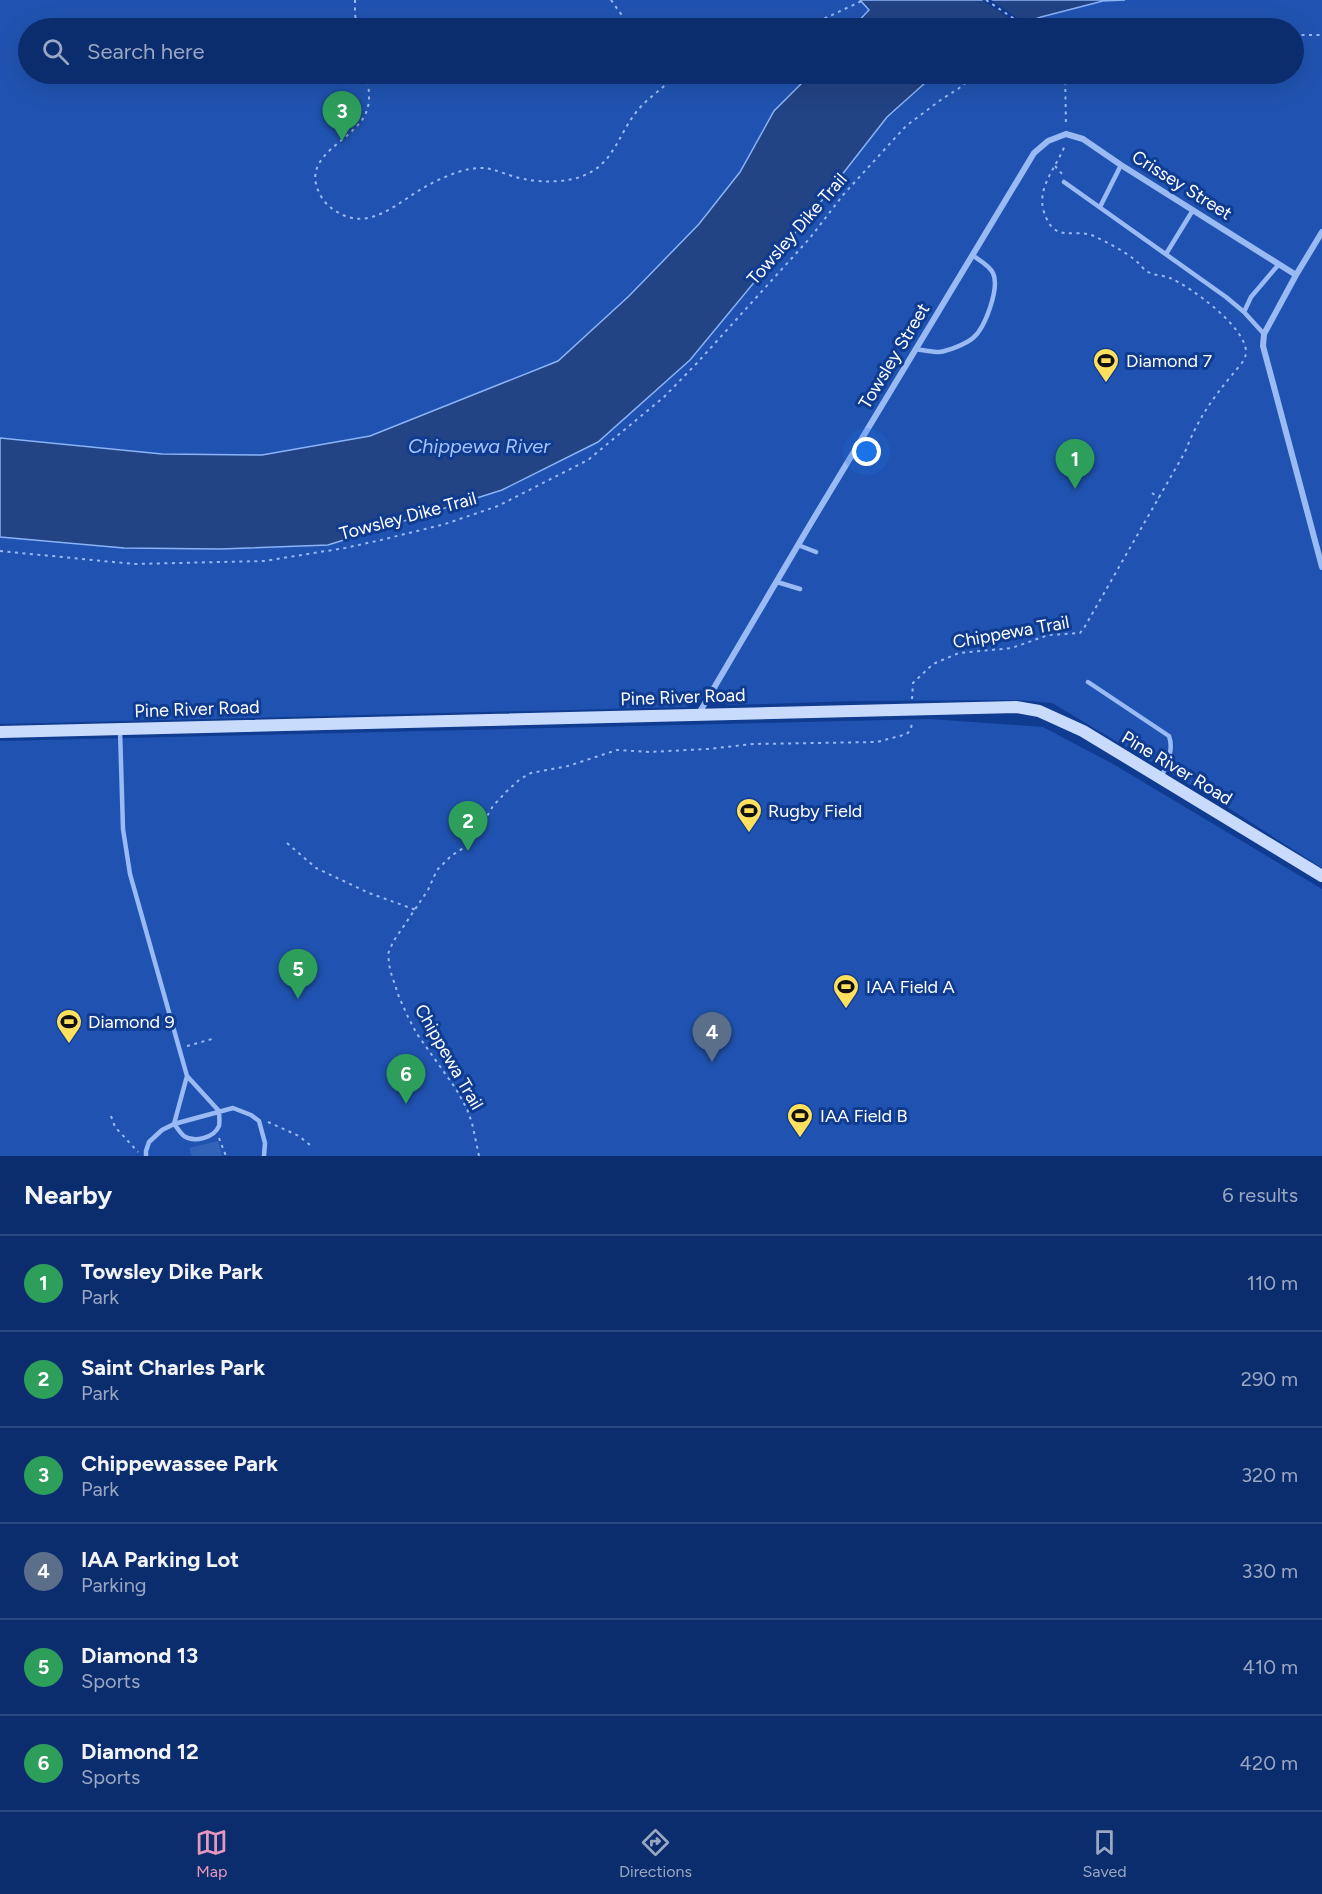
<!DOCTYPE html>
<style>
body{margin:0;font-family:Figtree,sans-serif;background:#193875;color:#f1f3f6}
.you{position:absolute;left:867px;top:452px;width:21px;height:21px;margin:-15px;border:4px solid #fff;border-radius:50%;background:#1a73e8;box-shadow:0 0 0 9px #1a73e833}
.badge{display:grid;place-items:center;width:39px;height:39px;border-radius:50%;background:#e797bd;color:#fff;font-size:20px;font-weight:700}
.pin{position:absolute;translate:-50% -50px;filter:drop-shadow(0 2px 3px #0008)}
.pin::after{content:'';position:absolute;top:32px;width:21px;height:18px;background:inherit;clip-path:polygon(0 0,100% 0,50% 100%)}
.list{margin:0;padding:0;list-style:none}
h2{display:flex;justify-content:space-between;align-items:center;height:78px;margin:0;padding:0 24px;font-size:26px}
h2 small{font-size:20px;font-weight:400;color:#9aa7c2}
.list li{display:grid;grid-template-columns:39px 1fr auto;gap:18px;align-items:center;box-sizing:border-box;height:96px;padding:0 24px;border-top:2px solid #2b4880}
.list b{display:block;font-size:22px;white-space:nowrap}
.list p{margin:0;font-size:20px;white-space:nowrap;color:#9aa7c2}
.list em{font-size:20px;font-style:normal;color:#9aa7c2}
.icon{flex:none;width:33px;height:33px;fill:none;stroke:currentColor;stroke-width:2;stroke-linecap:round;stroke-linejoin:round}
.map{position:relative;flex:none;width:1322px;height:1156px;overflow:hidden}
.search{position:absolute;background:#0b2c6d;box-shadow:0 6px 24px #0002;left:18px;right:18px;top:18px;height:66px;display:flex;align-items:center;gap:15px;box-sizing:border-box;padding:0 21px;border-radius:33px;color:#9aa7c2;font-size:22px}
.sheet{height:654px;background:#0b2c6d}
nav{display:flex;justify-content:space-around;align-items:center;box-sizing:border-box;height:84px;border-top:2px solid #2b4880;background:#0b2c6d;font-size:16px;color:#9aa7c2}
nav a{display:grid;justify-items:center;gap:3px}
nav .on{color:#e797bd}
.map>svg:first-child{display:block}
.green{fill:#2053b1}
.water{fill:#224384;stroke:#8bb3f7;stroke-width:1.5}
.pier{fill:#0f3b91}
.building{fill:#3362b9}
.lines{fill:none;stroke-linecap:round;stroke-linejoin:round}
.path{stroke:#9abaf3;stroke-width:2;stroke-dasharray:3 4.5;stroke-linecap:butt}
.lane{stroke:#9abaf3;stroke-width:4.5}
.street{stroke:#9abaf3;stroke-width:6}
.secondary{stroke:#c9dbfd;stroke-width:12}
.labels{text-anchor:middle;stroke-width:6;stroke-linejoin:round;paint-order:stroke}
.street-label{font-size:18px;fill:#fff;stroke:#0f3b91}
.poi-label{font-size:18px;fill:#fff;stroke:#0f3b91;text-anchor:start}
.water-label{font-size:20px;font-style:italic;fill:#a6c4fb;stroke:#0f3b91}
</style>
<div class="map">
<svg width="1322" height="1156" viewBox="0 0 1322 1156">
<rect width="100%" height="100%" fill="#0f3b91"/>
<path class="green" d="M0,0H860L870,10L852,28H28V74H811L797,88L740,172L699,224L629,296L558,361L370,436L262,455L162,454L0,438Z
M1125,0H1322V868L1230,809L1052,703L1017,700L856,701L728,705L704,696L696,704L686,707L0,724V537L124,548L553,464L598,442L823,199L887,117L935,74H1294V28H1010C1047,15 1085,2 1125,0Z
M930,719L1043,727L1113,764L1322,889V1156H0V741Z"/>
<path class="water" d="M860,0H1125L1103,1L1041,17L1010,28H852L869,10Z
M811,74H935L887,117L823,199L690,360L598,442L502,490L328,545L220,549L124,548L0,537V438L162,454L262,455L370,436L558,361L629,296L699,224L740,172L774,111Z"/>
<path class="pier" d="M982,0H991L1028,25L1022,27Z"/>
<path class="building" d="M218,1141L222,1156H192L189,1148Z"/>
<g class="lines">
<path class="path" d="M355,0V15L358,28
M611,0L631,28
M986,0L1028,28
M804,28L864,0
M1294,35H1322
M367,74C368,85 371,99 367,110C357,142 295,154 322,198C328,207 335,211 343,215C373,229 401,200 425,187C435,181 447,176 458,172C490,162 495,173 524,179C544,183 573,183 591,172C613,160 620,134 634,115C646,98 664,89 676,74
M696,74H698
M1065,74L1066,125
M1055,166L1063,175
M1152,493L1159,498
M0,551L134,564L264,561L345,548L381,540L445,524L498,506L588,460L664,397L697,363L810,238L843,195L906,126L942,99L958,89L976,74
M912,699L913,683L933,664L959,653L1012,648L1048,635L1080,633L1084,628L1185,452C1197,421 1211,400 1232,375C1237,368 1246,361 1246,352C1246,327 1191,287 1170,278C1163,275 1155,276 1148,272C1143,269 1140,264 1135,260C1124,251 1108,243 1096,237C1075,226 1055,246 1044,212C1036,187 1057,167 1065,145
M287,843L316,868L369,893L416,910
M187,1046L212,1039
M111,1116L115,1127L138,1152
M268,1122L299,1136L310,1145
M219,1138L226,1156
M479,1156L472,1123L467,1109L456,1089L417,1034L408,1017L399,997L390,970L388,954L393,942L428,890L437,870L451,856L465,847L476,835L493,806L506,792L520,779L531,773L568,766L617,750L649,752L708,749L753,744L877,742L907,734L911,729L912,722"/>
<path class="lane" d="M1064,182L1226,297L1244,312L1264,334
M1100,207L1121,165
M1166,254L1193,210
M1244,312L1251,297L1279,264
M915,349C923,350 931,352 939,352C948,351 966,344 973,338C985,328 1000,288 993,273C989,265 979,260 972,255
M798,545L816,552
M777,582L800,589
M1088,682L1169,736C1174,750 1167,763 1162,776
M120,730L123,829L130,874L187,1076L174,1124C177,1127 180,1133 184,1136C194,1143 214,1138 219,1126C220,1122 219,1115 219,1111L187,1076
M146,1156V1151L149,1142L162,1130L174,1124L233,1108L251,1115L259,1121L265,1143L264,1156"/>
<path class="street" d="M1322,232L1296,275L1264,334L1263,346L1322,567
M698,715L811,523L1034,153L1048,141L1066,134L1083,139L1121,165L1296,275"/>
<path class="secondary" d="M0,732L1016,707L1039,711L1083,731L1322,876"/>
</g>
<defs>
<symbol id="stadium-pin" viewBox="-11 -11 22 30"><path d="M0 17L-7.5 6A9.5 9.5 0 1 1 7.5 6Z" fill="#ffe05c" stroke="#0f3b91"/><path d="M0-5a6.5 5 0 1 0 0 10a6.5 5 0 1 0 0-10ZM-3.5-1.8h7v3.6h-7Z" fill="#111"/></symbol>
</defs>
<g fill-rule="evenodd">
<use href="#stadium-pin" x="1091" y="346" width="30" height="40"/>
<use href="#stadium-pin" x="734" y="796" width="30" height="40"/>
<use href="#stadium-pin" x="831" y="972" width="30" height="40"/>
<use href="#stadium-pin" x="54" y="1007" width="30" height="40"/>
<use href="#stadium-pin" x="785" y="1101" width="30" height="40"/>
</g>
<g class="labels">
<g class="street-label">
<text transform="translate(1182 185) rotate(32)" y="6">Crissey Street</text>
<text transform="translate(797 229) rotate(-49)" y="6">Towsley Dike Trail</text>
<text transform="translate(894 356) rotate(-59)" y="6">Towsley Street</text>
<text transform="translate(408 516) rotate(-15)" y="6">Towsley Dike Trail</text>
<text transform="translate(1011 632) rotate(-10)" y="6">Chippewa Trail</text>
<text transform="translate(683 697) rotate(-2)" y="6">Pine River Road</text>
<text transform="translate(197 709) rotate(-2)" y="6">Pine River Road</text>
<text transform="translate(1177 768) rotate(31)" y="6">Pine River Road</text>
<text transform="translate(449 1057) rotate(60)" y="6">Chippewa Trail</text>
</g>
<g class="poi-label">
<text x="1126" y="367">Diamond 7</text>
<text x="768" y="817">Rugby Field</text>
<text x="866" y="993">IAA Field A</text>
<text x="88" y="1028">Diamond 9</text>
<text x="820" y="1122">IAA Field B</text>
</g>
<g class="water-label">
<text x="479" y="453">Chippewa River</text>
</g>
</g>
</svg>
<div class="you"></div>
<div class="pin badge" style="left:1075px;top:489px;background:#2e9e5b">1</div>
<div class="pin badge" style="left:468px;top:851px;background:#2e9e5b">2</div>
<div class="pin badge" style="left:342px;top:141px;background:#2e9e5b">3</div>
<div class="pin badge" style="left:712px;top:1062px;background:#5c6f8a">4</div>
<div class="pin badge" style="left:298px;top:999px;background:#2e9e5b">5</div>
<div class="pin badge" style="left:406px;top:1104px;background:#2e9e5b">6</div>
<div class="search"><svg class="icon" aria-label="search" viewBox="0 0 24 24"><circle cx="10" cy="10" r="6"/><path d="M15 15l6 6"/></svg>Search here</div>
</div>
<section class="sheet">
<h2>Nearby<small>6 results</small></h2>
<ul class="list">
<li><span class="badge" style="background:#2e9e5b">1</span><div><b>Towsley Dike Park</b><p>Park</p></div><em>110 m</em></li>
<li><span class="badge" style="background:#2e9e5b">2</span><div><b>Saint Charles Park</b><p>Park</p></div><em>290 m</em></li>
<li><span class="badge" style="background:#2e9e5b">3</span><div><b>Chippewassee Park</b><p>Park</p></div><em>320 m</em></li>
<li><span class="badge" style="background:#5c6f8a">4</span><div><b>IAA Parking Lot</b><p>Parking</p></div><em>330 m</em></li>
<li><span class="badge" style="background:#2e9e5b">5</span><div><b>Diamond 13</b><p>Sports</p></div><em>410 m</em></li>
<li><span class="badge" style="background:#2e9e5b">6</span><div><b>Diamond 12</b><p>Sports</p></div><em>420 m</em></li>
</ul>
</section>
<nav>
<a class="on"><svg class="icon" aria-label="map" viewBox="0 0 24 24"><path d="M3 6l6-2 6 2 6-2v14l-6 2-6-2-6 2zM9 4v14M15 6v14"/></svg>Map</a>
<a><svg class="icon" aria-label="directions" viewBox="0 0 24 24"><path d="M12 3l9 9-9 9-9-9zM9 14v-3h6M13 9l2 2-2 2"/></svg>Directions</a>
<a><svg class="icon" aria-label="saved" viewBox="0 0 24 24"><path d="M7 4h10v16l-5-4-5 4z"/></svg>Saved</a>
</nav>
